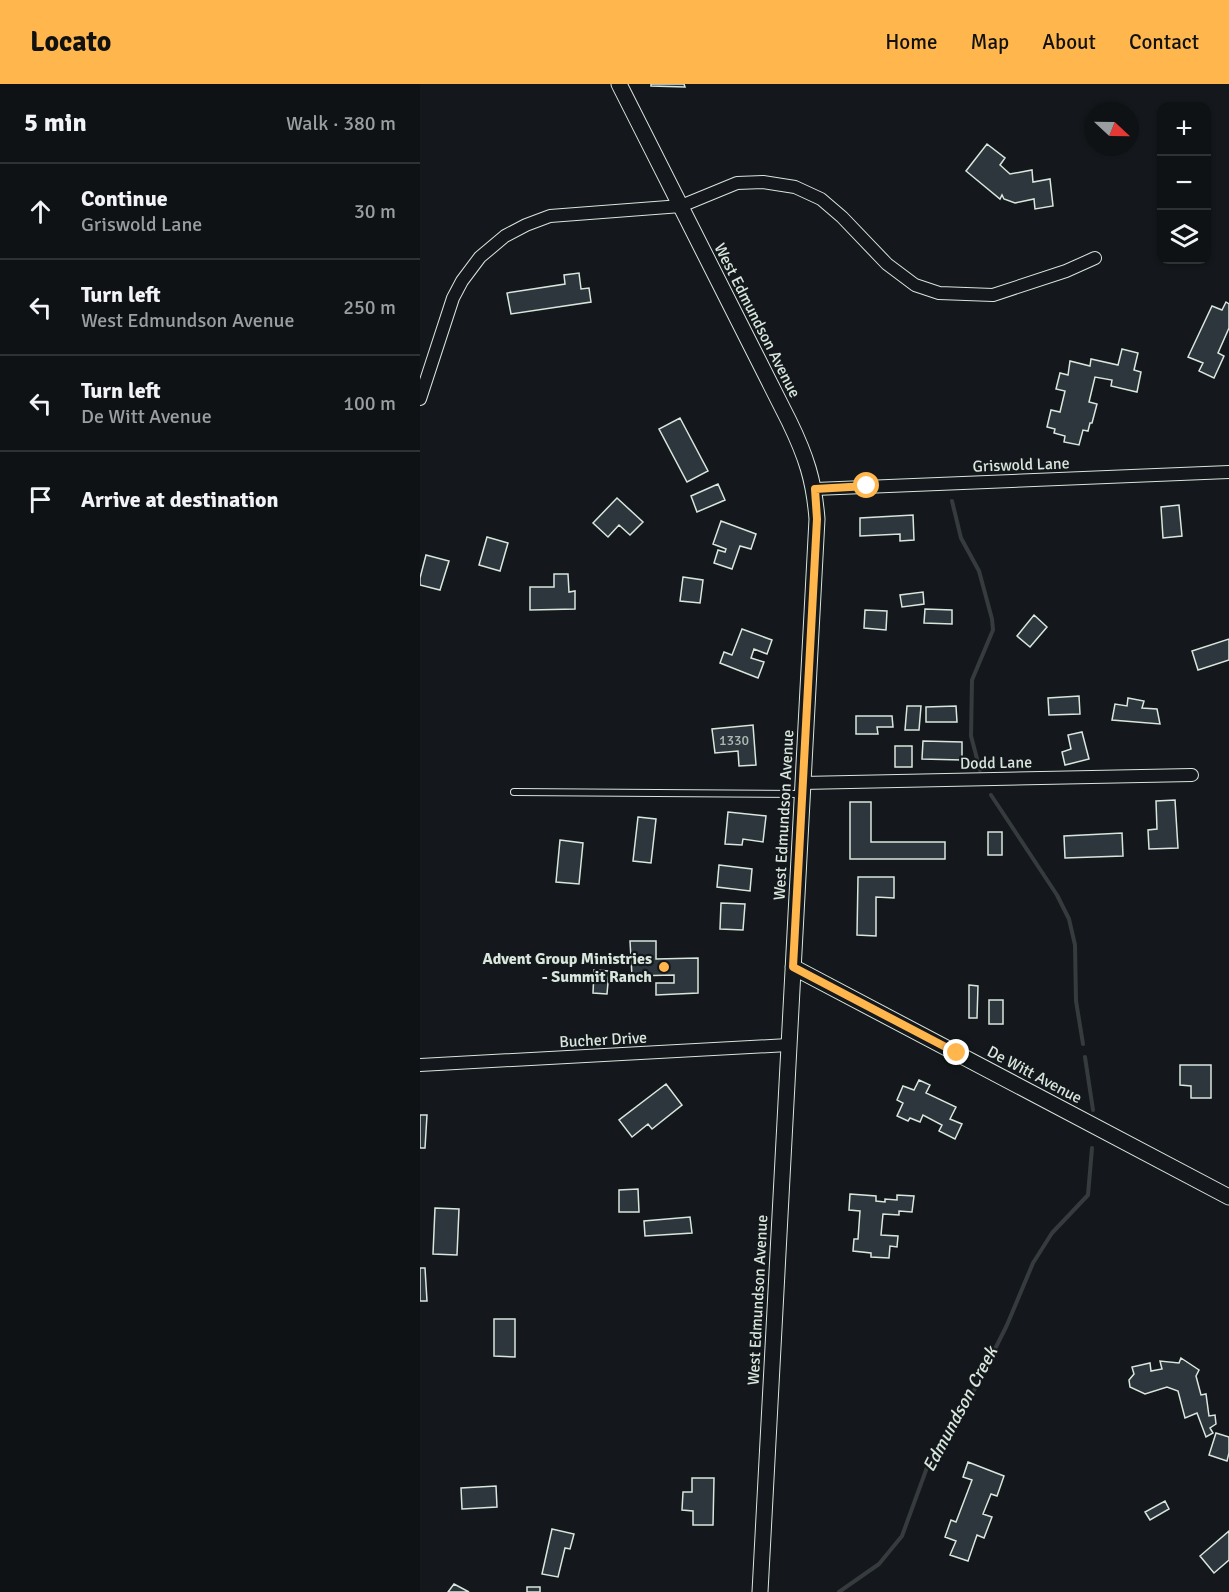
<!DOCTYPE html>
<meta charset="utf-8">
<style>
body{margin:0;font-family:Signika,sans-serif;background:#181b1e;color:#f1f3f6}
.controls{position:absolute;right:18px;top:18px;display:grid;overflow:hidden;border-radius:12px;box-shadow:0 2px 4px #0004}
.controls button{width:54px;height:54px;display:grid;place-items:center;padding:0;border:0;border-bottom:2px solid #2f3234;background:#0f1215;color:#f1f3f6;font:30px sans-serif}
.compass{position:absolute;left:665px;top:18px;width:54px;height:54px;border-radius:50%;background:#0f1215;box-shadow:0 2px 4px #0004;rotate:112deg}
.stop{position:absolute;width:18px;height:18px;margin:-14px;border:4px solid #ffb74d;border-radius:50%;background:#fff}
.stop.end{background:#ffb74d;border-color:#fff;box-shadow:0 2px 6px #0008}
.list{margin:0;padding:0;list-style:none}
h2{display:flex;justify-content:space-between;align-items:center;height:78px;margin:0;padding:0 24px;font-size:26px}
h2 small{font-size:20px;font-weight:400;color:#9b9ea0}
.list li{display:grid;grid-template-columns:39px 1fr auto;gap:18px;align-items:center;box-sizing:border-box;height:96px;padding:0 24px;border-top:2px solid #2f3234}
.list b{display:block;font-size:22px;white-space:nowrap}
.list p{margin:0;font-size:20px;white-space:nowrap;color:#9b9ea0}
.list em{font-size:20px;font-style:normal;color:#9b9ea0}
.icon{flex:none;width:33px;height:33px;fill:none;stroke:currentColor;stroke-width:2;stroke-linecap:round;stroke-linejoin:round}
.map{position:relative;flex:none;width:809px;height:1508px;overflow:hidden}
header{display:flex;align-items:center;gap:36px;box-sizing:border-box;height:84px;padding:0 30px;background:#ffb74d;color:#111}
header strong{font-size:28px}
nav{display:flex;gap:33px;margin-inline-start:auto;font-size:21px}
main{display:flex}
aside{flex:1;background:#0f1215}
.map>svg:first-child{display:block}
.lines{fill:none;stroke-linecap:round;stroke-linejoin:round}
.stream{stroke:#363b3e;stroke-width:4}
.building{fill:#2c363c;stroke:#d8e6dc;stroke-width:1.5}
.service-casing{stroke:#d8e6dc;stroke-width:8}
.minor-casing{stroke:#d8e6dc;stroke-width:14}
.tertiary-casing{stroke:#d8e6dc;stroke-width:17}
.service{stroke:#14181c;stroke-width:6}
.minor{stroke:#14181c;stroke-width:12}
.tertiary{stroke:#14181c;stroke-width:15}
.route{stroke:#ffb74d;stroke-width:8}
.poi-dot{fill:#ffb74d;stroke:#14181c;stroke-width:2}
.labels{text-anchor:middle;stroke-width:4.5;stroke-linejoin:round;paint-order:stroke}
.number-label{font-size:14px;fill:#adbab4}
.street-label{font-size:16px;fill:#d8e6dc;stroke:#14181c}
.poi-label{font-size:16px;font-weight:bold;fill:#d8e6dc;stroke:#14181c;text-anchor:end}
.water-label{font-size:18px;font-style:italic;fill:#d8e6dc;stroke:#14181c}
</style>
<header>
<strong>Locato</strong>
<nav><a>Home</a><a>Map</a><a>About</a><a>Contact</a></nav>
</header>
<main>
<aside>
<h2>5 min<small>Walk · 380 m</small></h2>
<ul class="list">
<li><svg class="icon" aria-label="ahead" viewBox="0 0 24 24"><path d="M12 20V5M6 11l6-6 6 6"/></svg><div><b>Continue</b><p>Griswold Lane</p></div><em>30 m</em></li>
<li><svg class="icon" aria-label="left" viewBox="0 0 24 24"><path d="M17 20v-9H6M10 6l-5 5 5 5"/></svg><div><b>Turn left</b><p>West Edmundson Avenue</p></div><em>250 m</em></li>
<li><svg class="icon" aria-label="left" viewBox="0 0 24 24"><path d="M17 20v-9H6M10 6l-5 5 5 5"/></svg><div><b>Turn left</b><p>De Witt Avenue</p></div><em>100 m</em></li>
<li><svg class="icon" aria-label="arrive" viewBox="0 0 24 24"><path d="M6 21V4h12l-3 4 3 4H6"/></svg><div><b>Arrive at destination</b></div></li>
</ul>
</aside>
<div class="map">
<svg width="809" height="1508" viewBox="0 0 809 1508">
<rect width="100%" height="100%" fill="#14181c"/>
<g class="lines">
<path class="stream" d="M532,417L541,454L559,487L572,535L573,546L552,596L551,652L560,686
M571,711L637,811L649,835L655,861L656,917L663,960
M665,973L673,1026
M419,1508L459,1480L482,1452L509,1378L556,1303L587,1241L613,1179L632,1149L668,1111L672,1064"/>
</g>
<path class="building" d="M231,0H264L265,3L231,2Z
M567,60L585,74L580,81L590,90L612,86L613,98L630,95L633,122L615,125L614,115L595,119L584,115L582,111L580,115L546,87Z
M159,189L161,205L169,204L171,218L91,230L87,209L145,200L144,191Z
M806,218L809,220V244L798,269L804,272L794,294L779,287L783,279L768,273L792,222L802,226Z
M702,265L718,269L714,286L721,288L717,308L691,302L692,296L675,293L669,318L677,320L672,339H670L668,347L663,346L659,361L644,358L645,352L634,349L635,345L627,343L631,326L640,328L645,307L636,305L640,289L648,291L650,277L670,282L671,275L698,281Z
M260,334L288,387L267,398L239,345Z
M298,400L305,416L277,428L271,412Z
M197,414L223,438L210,451L199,441L188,453L173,439Z
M759,421L762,452L743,454L741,423Z
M493,431L494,456L480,457V450L440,452V434Z
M301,437L336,450L331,465L320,462L312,485L294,479L298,466L305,468L306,465L293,460Z
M67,453L88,459L80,487L59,481Z
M6,471L29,477L20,506L0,501V494Z
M134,490H148L149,508L155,507V525L110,526V503H134Z
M263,493L283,496L280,519L260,517Z
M503,508L504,520L482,523L480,511Z
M505,525L532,526V540L504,539Z
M445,526L467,527L466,546L444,544Z
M614,531L627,543L610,563L597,552Z
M322,545L352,556L347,570L334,565L331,574L344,578L338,594L300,579L304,568L312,571Z
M809,555V576L778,586L772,567Z
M659,612L660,630L629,631L628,614Z
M708,614L724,617L722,624L737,625L740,640L692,636L695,620L707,622Z
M487,622H501L499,646H485Z
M536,622L537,638H506V623Z
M436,632H472L473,643H457L458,650H436Z
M333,641L336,681L319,682L318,667L295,669L292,645Z
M662,648L669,675L645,681L642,668L651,665L648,651Z
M503,657L542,658V676L502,675Z
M475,662H492V683H475Z
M755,716L758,764L729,765L728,746L737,745L736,717Z
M430,718H451V758H525V775H430Z
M308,728L346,732L343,758L323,755L322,761L305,760Z
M218,733L236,735L231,779L213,777Z
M568,748H582V771H568Z
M702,749L703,772L645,774L644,752Z
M140,756L163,759L159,800L136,798Z
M299,781L332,785L330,807L297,803Z
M438,793H474V814L456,813V852L437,851Z
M301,819L325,820L323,846L300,845Z
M210,857H236V875L278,874V909L236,911V899H254V891L212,892Z
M174,886L189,887L187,910L173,909Z
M549,901L558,902L557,934H549Z
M569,916H583V940H569Z
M760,981H791V1014H771V1002L760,1001Z
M499,996L510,1001L506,1009L536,1023L530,1035L542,1040L535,1055L519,1047L522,1041L503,1031L500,1038L490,1034L488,1037L477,1032L483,1019L477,1016L483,1002L494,1006Z
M246,1000L262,1021L232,1045L228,1040L212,1053L199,1036Z
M0,1031H7L5,1064H0Z
M218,1105L219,1128H199V1106Z
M430,1110L456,1112V1117L465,1118V1115L477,1116V1111L494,1112L492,1128L479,1127V1131L463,1130L461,1151L478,1152L477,1163L470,1162L469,1174L451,1173V1169L433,1167L434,1155H438L440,1127L429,1126Z
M15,1124L39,1125L37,1171L13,1170Z
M270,1133L272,1149L225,1152L224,1137Z
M0,1184H5L7,1217H0Z
M74,1235H95V1273L74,1272Z
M761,1274L779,1286L776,1292L781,1311L786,1310L789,1332L795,1331L796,1340L790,1344L793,1349L786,1353L777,1329L765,1334L758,1307L747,1303L725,1310L710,1303L709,1296L714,1290L712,1283L730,1279L731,1287L742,1285L740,1277L759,1279Z
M796,1349L809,1353V1369L807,1377L789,1371Z
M548,1378L584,1392L577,1412L571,1410L563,1430L572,1433L564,1454L557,1451L548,1477L530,1471L536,1457L525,1453L531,1436L536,1438L552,1396L543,1393Z
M272,1394H294L293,1441H273V1427L262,1426L263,1408H272Z
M76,1402L77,1423L42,1425L41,1404Z
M745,1417L749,1425L730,1436L725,1428Z
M132,1445L154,1450L150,1465L145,1464L138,1493L122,1490Z
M809,1447V1476L794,1489L780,1472Z
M34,1500L49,1508H28Z
M107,1503H120V1508H107Z"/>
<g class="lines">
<defs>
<path id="service" d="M94,708L381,710"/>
<path id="minor" d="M0,315L33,214L42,197L60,173L85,152L106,141L130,132L261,122L317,99L343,98L375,103L401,115L422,133L467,180L495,201L519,209L573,211L646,187L675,174
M395,405L809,388
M382,699L772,691
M0,981L368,961"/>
<path id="tertiary" d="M199,0L369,337C386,372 394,396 397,435L340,1508
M373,883L809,1113"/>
</defs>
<use href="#service" class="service-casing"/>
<use href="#minor" class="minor-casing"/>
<use href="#tertiary" class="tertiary-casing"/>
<use href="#service" class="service"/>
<use href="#minor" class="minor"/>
<use href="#tertiary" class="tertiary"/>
</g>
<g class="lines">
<path class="route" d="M447,402L395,405L397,435L373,883L537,969"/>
</g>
<circle class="poi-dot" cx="244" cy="883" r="6"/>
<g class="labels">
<g class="number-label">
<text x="314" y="661">1330</text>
</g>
<g class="street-label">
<text transform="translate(338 236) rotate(63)" y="6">West Edmundson Avenue</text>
<text transform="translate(601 380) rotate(-2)" y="6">Griswold Lane</text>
<text transform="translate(576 678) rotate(-1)" y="6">Dodd Lane</text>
<text transform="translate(363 731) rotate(-87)" y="6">West Edmundson Avenue</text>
<text transform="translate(183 955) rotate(-3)" y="6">Bucher Drive</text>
<text transform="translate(615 990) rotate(28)" y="6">De Witt Avenue</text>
<text transform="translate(337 1216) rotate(-87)" y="6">West Edmundson Avenue</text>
</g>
<g class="poi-label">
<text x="232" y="880">Advent Group Ministries<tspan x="232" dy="18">- Summit Ranch</tspan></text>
</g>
<g class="water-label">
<text transform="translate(540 1325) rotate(-62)" y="6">Edmundson Creek</text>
</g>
</g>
</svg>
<div class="controls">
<button>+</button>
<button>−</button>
<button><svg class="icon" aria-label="layers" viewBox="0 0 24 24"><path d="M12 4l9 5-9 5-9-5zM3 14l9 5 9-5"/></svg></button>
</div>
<svg class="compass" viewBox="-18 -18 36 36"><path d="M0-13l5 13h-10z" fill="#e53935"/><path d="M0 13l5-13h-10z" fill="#9b9ea0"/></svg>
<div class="stop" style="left:447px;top:402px"></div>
<div class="stop end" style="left:537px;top:969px"></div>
</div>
</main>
